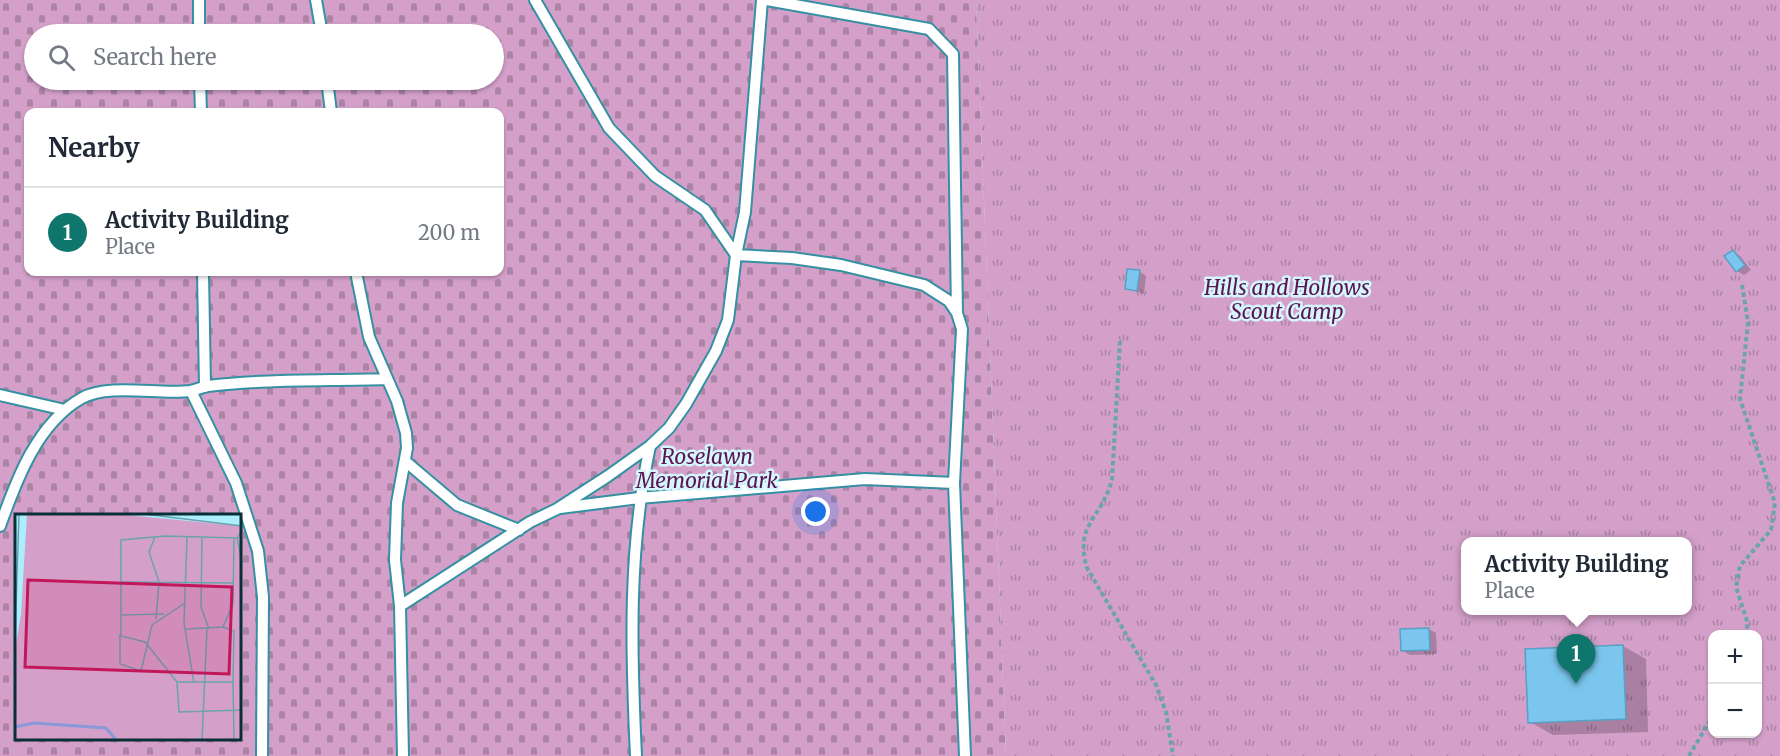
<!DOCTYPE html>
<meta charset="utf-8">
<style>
body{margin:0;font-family:Merriweather,serif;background:#f2f2f3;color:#1f2937}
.controls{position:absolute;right:18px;bottom:18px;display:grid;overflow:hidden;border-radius:12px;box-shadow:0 2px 4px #0004}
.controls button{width:54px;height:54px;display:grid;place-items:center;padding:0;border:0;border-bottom:2px solid #e0e1e3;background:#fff;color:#1f2937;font:30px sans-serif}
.you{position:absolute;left:816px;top:512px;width:21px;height:21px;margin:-15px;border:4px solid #fff;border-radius:50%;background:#1a73e8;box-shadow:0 0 0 9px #1a73e833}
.badge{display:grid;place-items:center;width:39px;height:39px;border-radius:50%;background:#0f766e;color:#fff;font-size:20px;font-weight:700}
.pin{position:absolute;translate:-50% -50px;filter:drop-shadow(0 2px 3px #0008)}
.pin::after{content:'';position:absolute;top:32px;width:21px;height:18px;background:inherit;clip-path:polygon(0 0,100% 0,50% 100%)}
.popup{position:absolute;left:1461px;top:537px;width:231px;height:78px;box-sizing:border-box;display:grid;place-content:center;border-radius:12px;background:#fff;filter:drop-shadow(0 2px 4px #0005);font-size:20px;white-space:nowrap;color:#747a83}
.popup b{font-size:22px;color:#1f2937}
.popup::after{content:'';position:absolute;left:50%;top:100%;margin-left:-12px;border:12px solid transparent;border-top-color:#fff}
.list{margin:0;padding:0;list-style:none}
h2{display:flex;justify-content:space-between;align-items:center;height:78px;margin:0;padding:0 24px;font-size:26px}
h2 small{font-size:20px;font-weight:400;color:#747a83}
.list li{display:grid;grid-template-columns:39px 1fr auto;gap:18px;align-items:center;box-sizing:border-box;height:90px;padding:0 24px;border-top:2px solid #e0e1e3}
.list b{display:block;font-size:22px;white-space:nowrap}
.list p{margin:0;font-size:20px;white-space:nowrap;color:#747a83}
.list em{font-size:20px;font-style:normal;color:#747a83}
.icon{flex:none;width:33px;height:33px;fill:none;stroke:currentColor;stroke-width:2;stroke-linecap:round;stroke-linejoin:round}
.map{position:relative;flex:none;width:1780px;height:756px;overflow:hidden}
.search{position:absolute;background:#fff;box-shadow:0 2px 4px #0004;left:24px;top:24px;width:480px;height:66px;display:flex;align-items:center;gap:15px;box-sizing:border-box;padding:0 21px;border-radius:33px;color:#747a83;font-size:22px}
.panel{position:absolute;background:#fff;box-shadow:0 2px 4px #0004;left:24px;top:108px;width:480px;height:168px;border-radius:12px}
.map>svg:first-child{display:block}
.cemetery{fill:url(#cemetery-stones);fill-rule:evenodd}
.park{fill:url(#park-tufts);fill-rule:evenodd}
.shadow{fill:#0003}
.building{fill:#7ac6ee;stroke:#5a9fc3;stroke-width:1.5}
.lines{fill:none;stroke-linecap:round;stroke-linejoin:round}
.lane-casing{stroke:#3590a2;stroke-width:14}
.path{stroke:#6ba3af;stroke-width:4;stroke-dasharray:4.5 3;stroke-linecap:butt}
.lane{stroke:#fff;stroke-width:10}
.labels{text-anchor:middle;stroke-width:5;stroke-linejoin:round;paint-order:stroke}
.park-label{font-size:21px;font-style:italic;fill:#5a1552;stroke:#d5f6fd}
.inset-river{fill:none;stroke:#8a99d8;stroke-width:3}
.inset-road{fill:none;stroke:#6aa2ae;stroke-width:1.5}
.view{fill:#c2185b;fill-opacity:0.15;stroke:#c2185b;stroke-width:3}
.inset-edge{fill:none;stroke:#082f36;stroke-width:3}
</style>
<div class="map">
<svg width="1780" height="756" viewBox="0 0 1780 756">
<defs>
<pattern id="cemetery-stones" width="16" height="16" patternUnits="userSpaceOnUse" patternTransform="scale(1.5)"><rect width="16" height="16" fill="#d4a0ca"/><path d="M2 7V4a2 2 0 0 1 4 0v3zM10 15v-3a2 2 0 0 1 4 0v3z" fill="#aa83a5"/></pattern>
<pattern id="park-tufts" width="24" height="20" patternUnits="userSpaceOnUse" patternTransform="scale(1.5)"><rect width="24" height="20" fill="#d4a0ca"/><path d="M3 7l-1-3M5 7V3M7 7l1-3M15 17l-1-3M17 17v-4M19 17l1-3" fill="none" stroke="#aa83a5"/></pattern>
</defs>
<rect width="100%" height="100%" fill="#abeffe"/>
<path class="cemetery" d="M0,0H976L1006,756H0ZM34,34H494V80H34ZM28,112H500V272H28ZM16,516H240V740H16Z"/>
<path class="park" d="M976,0H1780V756H1006ZM1465,542H1687V610H1465ZM1712,634H1758V734H1712Z"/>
<path class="shadow" d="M1733,252L1740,256L1751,270L1744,275L1737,271Z
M1139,271L1146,276L1144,294L1127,288Z
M1429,629L1436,633L1437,654L1410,655L1403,651Z
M1623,646L1646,659L1648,732L1553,735L1530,722Z"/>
<path class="building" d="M1733,250L1745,265L1736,272L1724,256Z
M1127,269L1140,270L1137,291L1125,289Z
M1429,628L1430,650L1401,651L1400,629Z
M1623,645L1626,719L1528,723L1525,649Z"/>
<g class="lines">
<defs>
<path id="lane" d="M199,0V34
M316,0L322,34
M535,0L609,128L655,176L705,210L736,255L792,258L841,265L924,285L949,301L957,313L962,329L954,483L965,756
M767,0L929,29L953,54L957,313
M200,80L201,112
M327,80L331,112
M203,272L205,387
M356,272L369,337L397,401L406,433L407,448L397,503L395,560L400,606L403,756
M191,391L236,483L258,551L263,597L262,756
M0,395L65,410
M405,461L457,505L519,530
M560,508L639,498L865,479L954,483
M0,526C16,481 37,423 82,398C109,383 159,395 190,391C196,390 202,387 208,386C266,379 326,381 385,379
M400,606L530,522L557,509L608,476L650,446L669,428L686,404L716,351L728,320L736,255L745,212L762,0
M636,756C631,651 628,549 650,446"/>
</defs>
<use href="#lane" class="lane-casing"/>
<path class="path" d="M1742,285L1748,322L1740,399L1775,503L1771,530L1740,566L1736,587L1748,624L1745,634
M1120,341L1112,480C1101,520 1074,524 1087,568L1156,685L1166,712L1173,756
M1689,756L1712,717"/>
<use href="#lane" class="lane"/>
</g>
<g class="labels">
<g class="park-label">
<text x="1287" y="295">Hills and Hollows<tspan x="1287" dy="24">Scout Camp</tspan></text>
<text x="707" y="464">Roselawn<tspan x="707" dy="24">Memorial Park</tspan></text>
</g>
</g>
<g transform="translate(15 514)">
<rect width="226" height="226" fill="#abeffe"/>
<path d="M8,189L171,226H0V204Z" fill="#d4a0ca"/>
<path d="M101,0L226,12V226H107L102,204Z" fill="#d4a0ca"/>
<path d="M12,0H101L104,212L0,209V136L6,100Z" fill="#d4a0ca"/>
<path class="inset-river" d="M0,213L19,209L91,214L101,226"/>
<path class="inset-road" d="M129,0L227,12M140,23L134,38L144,68L141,105M172,23L169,109L179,169M187,23L186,93L194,115M222,24L227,48M107,68L219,69M106,101L149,100M208,113L218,90L219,24M171,115L208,113L219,117L218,168H162L130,128L106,122V26L150,22L222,24L227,17M105,120V150L126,157L137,111L170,89M0,124L4,0M162,168L164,198L227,196M218,168L219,226M187,226L192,115"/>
<path class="view" d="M13,66L217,73L214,160L10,153Z"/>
<rect width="226" height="226" class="inset-edge"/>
</g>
</svg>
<div class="controls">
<button>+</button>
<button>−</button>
</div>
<div class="you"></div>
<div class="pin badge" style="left:1576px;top:684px">1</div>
<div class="popup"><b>Activity Building</b>Place</div>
<div class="search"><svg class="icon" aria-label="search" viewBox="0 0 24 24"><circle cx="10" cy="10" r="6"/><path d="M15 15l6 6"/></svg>Search here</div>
<section class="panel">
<h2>Nearby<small></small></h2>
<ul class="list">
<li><span class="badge">1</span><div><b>Activity Building</b><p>Place</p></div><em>200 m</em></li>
</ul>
</section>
</div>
